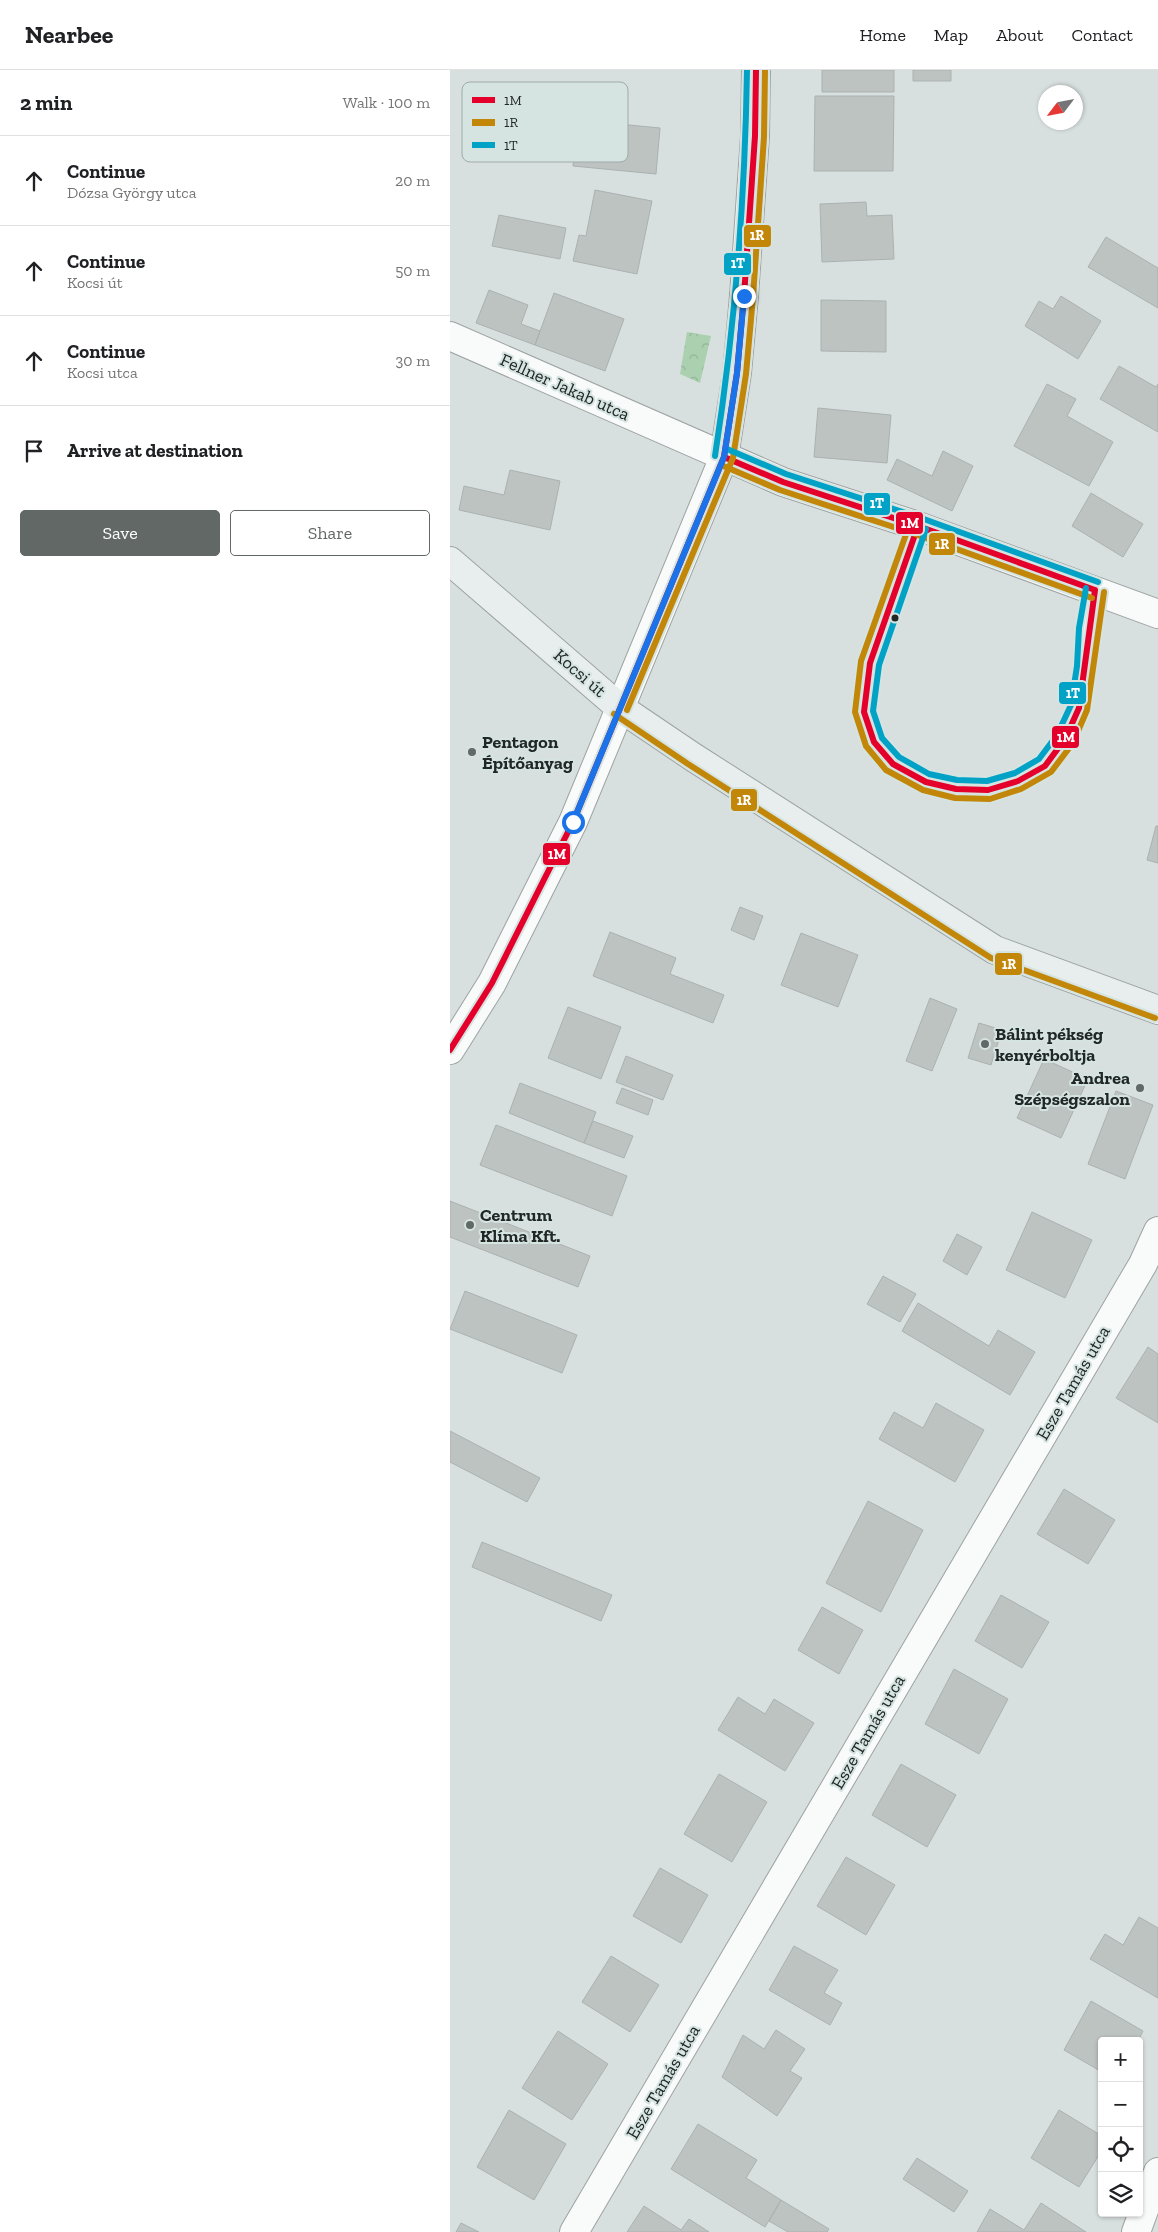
<!DOCTYPE html>
<meta charset="utf-8">
<style>
body{margin:0;font-family:"Zilla Slab",serif;background:#f2f2f2;color:#202124}
.controls{position:absolute;right:15px;bottom:15px;display:grid;overflow:hidden;border-radius:5px;box-shadow:0 1px 4px #0004}
.controls button{width:45px;height:45px;display:grid;place-items:center;padding:0;border:0;border-bottom:1px solid #e0e0e0;background:#fff;color:#202124;font:25px sans-serif}
.compass{position:absolute;left:588px;top:15px;width:45px;height:45px;border-radius:50%;background:#fff;box-shadow:0 1px 4px #0004;rotate:238deg}
.stop{position:absolute;width:15px;height:15px;margin:-11px;border:4px solid #1a73e8;border-radius:50%;background:#fff}
.stop.end{background:#1a73e8;border-color:#fff;box-shadow:0 1px 5px #0008}
.list{margin:0;padding:0;list-style:none}
h2{display:flex;justify-content:space-between;align-items:center;height:65px;margin:0;padding:0 20px;font-size:21px}
h2 small{font-size:16px;font-weight:400;color:#757577}
.list li{display:grid;grid-template-columns:32px 1fr auto;gap:15px;align-items:center;box-sizing:border-box;height:90px;padding:0 20px;border-top:1px solid #e0e0e0}
.list b{display:block;font-size:19px;white-space:nowrap}
.list p{margin:0;font-size:16px;white-space:nowrap;color:#757577}
.list em{font-size:16px;font-style:normal;color:#757577}
.actions{display:flex;gap:10px;padding:15px 20px}
.actions a{flex:1;padding:11px 0;border:1px solid #616866;border-radius:5px;text-align:center;font-size:18px;color:#616866}
.actions .main{background:#616866;color:#fff}
.icon{flex:none;width:28px;height:28px;fill:none;stroke:currentColor;stroke-width:2;stroke-linecap:round;stroke-linejoin:round}
.map{position:relative;flex:none;width:708px;height:2162px;overflow:hidden}
header{display:flex;align-items:center;gap:30px;box-sizing:border-box;height:70px;padding:0 25px;background:#fff;border-bottom:1px solid #e0e0e0}
header strong{font-size:24px}
nav{display:flex;gap:28px;margin-inline-start:auto;font-size:18px}
main{display:flex}
aside{flex:1;background:#fff}
.map>svg:first-child{display:block}
.park{fill:url(#park-crowns)}
.building{fill:#bdc3c1;stroke:#abb1b0}
.lines{fill:none;stroke-linecap:round;stroke-linejoin:round}
.lane-casing{stroke:#9da3a2;stroke-width:22}
.street-casing{stroke:#9da3a2;stroke-width:30}
.secondary-casing{stroke:#9da3a2;stroke-width:30}
.lane{stroke:#f9fafa;stroke-width:20}
.street{stroke:#f9fafa;stroke-width:28}
.secondary{stroke:#e8eeed;stroke-width:28}
.bus-1-casing{stroke:#d5e4e1;stroke-width:10}
.bus-2-casing{stroke:#d5e4e1;stroke-width:10}
.bus-3-casing{stroke:#d5e4e1;stroke-width:10}
.bus-1{stroke:#e4002b;stroke-width:6}
.bus-2{stroke:#c28609;stroke-width:6}
.bus-3{stroke:#02a2c6;stroke-width:6}
.route{stroke:#1a73e8;stroke-width:6}
.bus-dot{fill:#212725;stroke:#d5e4e1;stroke-width:2}
.poi-dot{fill:#616866;stroke:#d5e4e1;stroke-width:2}
.labels{text-anchor:middle;stroke-width:4;stroke-linejoin:round;paint-order:stroke}
.street-label{font-size:18px;fill:#212725;stroke:#d5e4e1}
.poi-label{font-size:18px;font-weight:bold;fill:#212725;stroke:#d5e4e1;text-anchor:start}
.key{fill:#d5e4e1;stroke:#9faba9;stroke-width:1}
.key-label{font-size:14px;fill:#212725}
.line-badge{stroke:#d5e4e1;stroke-width:2}
.badge-label{font-size:14px;text-anchor:middle;font-weight:bold;fill:#fff}
</style>
<header>
<strong>Nearbee</strong>
<nav><a>Home</a><a>Map</a><a>About</a><a>Contact</a></nav>
</header>
<main>
<aside>
<h2>2 min<small>Walk · 100 m</small></h2>
<ul class="list">
<li><svg class="icon" aria-label="ahead" viewBox="0 0 24 24"><path d="M12 20V5M6 11l6-6 6 6"/></svg><div><b>Continue</b><p>Dózsa György utca</p></div><em>20 m</em></li>
<li><svg class="icon" aria-label="ahead" viewBox="0 0 24 24"><path d="M12 20V5M6 11l6-6 6 6"/></svg><div><b>Continue</b><p>Kocsi út</p></div><em>50 m</em></li>
<li><svg class="icon" aria-label="ahead" viewBox="0 0 24 24"><path d="M12 20V5M6 11l6-6 6 6"/></svg><div><b>Continue</b><p>Kocsi utca</p></div><em>30 m</em></li>
<li><svg class="icon" aria-label="arrive" viewBox="0 0 24 24"><path d="M6 21V4h12l-3 4 3 4H6"/></svg><div><b>Arrive at destination</b></div></li>
</ul>
<div class="actions"><a class="main">Save</a><a>Share</a></div>
</aside>
<div class="map">
<svg width="708" height="2162" viewBox="0 0 708 2162">
<defs>
<pattern id="park-crowns" width="20" height="18" patternUnits="userSpaceOnUse" patternTransform="scale(1.25)"><rect width="20" height="18" fill="#abd0af"/><path d="M2 6a3 3 0 1 1 6 0M12 15a3 3 0 1 1 6 0" fill="none" stroke="#93b396"/></pattern>
</defs>
<rect width="100%" height="100%" fill="#d8e0df"/>
<path class="park" d="M237,262L261,266L250,313L230,304Z"/>
<path class="building" d="M372,0H444V22H372Z
M463,0H501V11H463Z
M365,26H444L443,101H364Z
M128,50L210,58L206,104L123,96Z
M145,120L202,131L187,204L123,191L129,165L136,166Z
M416,132L417,146L442,145L444,189L372,192L370,134Z
M49,145L116,158L110,189L42,176Z
M656,167L708,198V238L638,197Z
M39,220L78,235L71,254L90,261L85,275L26,253Z
M104,223L174,249L155,301L85,275Z
M611,226L651,251L628,289L575,256L589,231L603,239Z
M371,230L436,231V282L371,281Z
M669,296L706,317L708,314V362L650,329Z
M597,314L626,329L617,346L663,372L639,416L564,376Z
M368,338L441,345L437,393L364,387Z
M493,381L523,396L502,441L437,410L447,389L482,406Z
M60,400L110,411L100,460L9,440L14,416L54,425Z
M641,423L693,454L673,487L622,456Z
M706,756H708V793L697,790Z
M290,837L313,846L304,870L281,860Z
M160,862L226,888L220,904L274,925L263,953L143,906Z
M351,863L408,885L388,937L331,915Z
M480,928L507,939L482,1001L456,991Z
M118,937L171,957L151,1009L98,988Z
M529,953L552,960L541,995L518,988Z
M176,986L223,1005L213,1030L166,1012Z
M594,989L638,1009L611,1068L567,1048Z
M70,1013L146,1042L134,1073L59,1043Z
M172,1018L203,1030L198,1045L166,1033Z
M666,1021L703,1035L675,1109L638,1094Z
M143,1051L183,1066L174,1088L134,1073Z
M46,1055L177,1106L162,1146L30,1095Z
M0,1131L140,1186L128,1217L0,1167Z
M582,1142L642,1170L615,1228L556,1200Z
M507,1164L532,1177L517,1205L493,1191Z
M433,1206L466,1224L450,1252L417,1234Z
M15,1221L127,1265L112,1303L0,1259Z
M468,1233L539,1276L548,1260L585,1282L560,1325L452,1261Z
M698,1277L708,1284V1353L666,1328Z
M486,1333L534,1360L505,1412L429,1369L444,1342L473,1358Z
M0,1361L90,1408L77,1432L0,1392Z
M614,1419L665,1450L638,1494L587,1464Z
M418,1431L473,1460L431,1542L376,1513Z
M32,1472L162,1525L151,1551L22,1497Z
M551,1525L599,1552L572,1598L525,1571Z
M372,1537L413,1560L389,1604L348,1580Z
M504,1599L558,1629L529,1684L475,1654Z
M288,1627L315,1644L324,1629L364,1653L335,1701L268,1660Z
M451,1694L506,1725L477,1777L422,1745Z
M269,1704L317,1732L282,1792L234,1764Z
M396,1787L445,1815L416,1865L367,1836Z
M210,1798L258,1825L231,1873L183,1846Z
M689,1847L708,1858V1928L640,1889L655,1864L673,1875Z
M344,1876L388,1900L374,1923L392,1933L380,1955L319,1920Z
M161,1886L209,1915L180,1962L132,1932Z
M641,1931L693,1961L688,1971H652V2002L614,1980Z
M326,1960L355,1979L340,2001L352,2008L327,2046L272,2007L293,1965L314,1979Z
M108,1961L158,1994L122,2050L72,2018Z
M59,2040L116,2074L84,2130L27,2097Z
M609,2040L652,2066V2080L629,2117L581,2088Z
M248,2054L307,2090L296,2108L331,2130L315,2157L221,2099Z
M467,2088L518,2121L504,2142L453,2109Z
M331,2130L379,2159L377,2162H338L319,2151Z
M591,2133L636,2162H527L540,2139L574,2160Z
M194,2136L231,2160L239,2149L259,2162H177Z
M11,2153L29,2162H6Z"/>
<g class="lines">
<defs>
<path id="lane" d="M468,456L420,593L414,642L424,672L443,694L476,712L506,719L538,720L568,711L595,696L615,669L629,638L636,597L638,560L645,520"/>
<path id="street" d="M0,266L333,412L468,456L708,544
M0,980L42,913L123,752L274,387L287,303L294,226L305,66L306,0
M124,2162L693,1194L708,1161
M686,2162L708,2102"/>
<path id="secondary" d="M0,491L169,637L243,687L545,880L708,940"/>
</defs>
<use href="#lane" class="lane-casing"/>
<use href="#street" class="street-casing"/>
<use href="#secondary" class="secondary-casing"/>
<use href="#lane" class="lane"/>
<use href="#street" class="street"/>
<use href="#secondary" class="secondary"/>
<defs>
<path id="bus-1" d="M274,387L333,412L468,456L645,520
M468,456L420,593L414,642L424,672L443,694L476,712L506,719L538,720L568,711L595,696L615,669L629,638L645,520
M0,980L42,913L123,752L274,387L287,303L294,226L305,66L306,0"/>
<path id="bus-2" d="M271,395L330,420L465,464L642,528
M460,453L411,591L405,642L416,676L436,700L473,720L505,728L540,729L571,719L601,702L623,673L637,640L654,522
M177,640L283,388L296,304L303,227L314,67L315,0
M164,644L238,694L541,888L705,948"/>
<path id="bus-3" d="M277,379L336,404L471,448L648,512
M265,386C285,258 295,129 297,0
M476,459L429,595L423,641L432,668L449,687L479,704L507,710L537,711L565,703L589,689L607,665L621,635L627,596L629,558L636,518"/>
</defs>
<use href="#bus-1" class="bus-1-casing"/>
<use href="#bus-2" class="bus-2-casing"/>
<use href="#bus-3" class="bus-3-casing"/>
<use href="#bus-1" class="bus-1"/>
<use href="#bus-2" class="bus-2"/>
<use href="#bus-3" class="bus-3"/>
</g>
<g class="lines">
<path class="route" d="M123,752L274,387L287,303L294,226"/>
</g>
<circle class="bus-dot" cx="445" cy="548" r="4.5"/>
<g class="poi-dot">
<circle cx="22" cy="682" r="5"/>
<circle cx="535" cy="974" r="5"/>
<circle cx="690" cy="1018" r="5"/>
<circle cx="20" cy="1155" r="5"/>
</g>
<g class="labels">
<g class="street-label">
<text transform="translate(115 317) rotate(24)" y="6">Fellner Jakab utca</text>
<text transform="translate(130 603) rotate(41)" y="6">Kocsi út</text>
<text transform="translate(623 1313) rotate(-60)" y="6">Esze Tamás utca</text>
<text transform="translate(418 1662) rotate(-60)" y="6">Esze Tamás utca</text>
<text transform="translate(213 2012) rotate(-60)" y="6">Esze Tamás utca</text>
</g>
<g class="poi-label">
<text x="32" y="678">Pentagon<tspan x="32" dy="21">Építőanyag</tspan></text>
<text x="545" y="970">Bálint pékség<tspan x="545" dy="21">kenyérboltja</tspan></text>
<text x="680" y="1014" text-anchor="end">Andrea<tspan x="680" dy="21">Szépségszalon</tspan></text>
<text x="30" y="1151">Centrum<tspan x="30" dy="21">Klíma Kft.</tspan></text>
</g>
</g>
<rect x="12" y="12" width="166" height="80" rx="8" class="key"/>
<rect x="22" y="27" width="23" height="6" fill="#e4002b"/>
<rect x="22" y="49" width="23" height="7" fill="#c28609"/>
<rect x="22" y="72" width="23" height="6" fill="#02a2c6"/>
<g class="key-label">
<text x="54" y="35">1M</text>
<text x="54" y="57">1R</text>
<text x="54" y="80">1T</text>
</g>
<g class="line-badge">
<rect x="293" y="154" width="29" height="24" rx="5" fill="#c28609"/>
<rect x="273" y="182" width="29" height="24" rx="5" fill="#02a2c6"/>
<rect x="413" y="422" width="28" height="24" rx="5" fill="#02a2c6"/>
<rect x="445" y="441" width="29" height="24" rx="5" fill="#e4002b"/>
<rect x="478" y="462" width="28" height="24" rx="5" fill="#c28609"/>
<rect x="608" y="611" width="29" height="24" rx="5" fill="#02a2c6"/>
<rect x="601" y="655" width="29" height="24" rx="5" fill="#e4002b"/>
<rect x="280" y="718" width="28" height="24" rx="5" fill="#c28609"/>
<rect x="92" y="772" width="29" height="24" rx="5" fill="#e4002b"/>
<rect x="544" y="882" width="29" height="24" rx="5" fill="#c28609"/>
</g>
<g class="badge-label">
<text x="307" y="170">1R</text>
<text x="288" y="198">1T</text>
<text x="427" y="438">1T</text>
<text x="460" y="458">1M</text>
<text x="492" y="479">1R</text>
<text x="623" y="628">1T</text>
<text x="616" y="672">1M</text>
<text x="294" y="735">1R</text>
<text x="107" y="789">1M</text>
<text x="559" y="899">1R</text>
</g>
</svg>
<div class="controls">
<button>+</button>
<button>−</button>
<button><svg class="icon" aria-label="locate" viewBox="0 0 24 24"><circle cx="12" cy="12" r="6"/><path d="M12 2v4M12 18v4M2 12h4M18 12h4"/></svg></button>
<button><svg class="icon" aria-label="layers" viewBox="0 0 24 24"><path d="M12 4l9 5-9 5-9-5zM3 14l9 5 9-5"/></svg></button>
</div>
<svg class="compass" viewBox="-18 -18 36 36"><path d="M0-13l5 13h-10z" fill="#e53935"/><path d="M0 13l5-13h-10z" fill="#757577"/></svg>
<div class="stop" style="left:123px;top:752px"></div>
<div class="stop end" style="left:294px;top:226px"></div>
</div>
</main>
